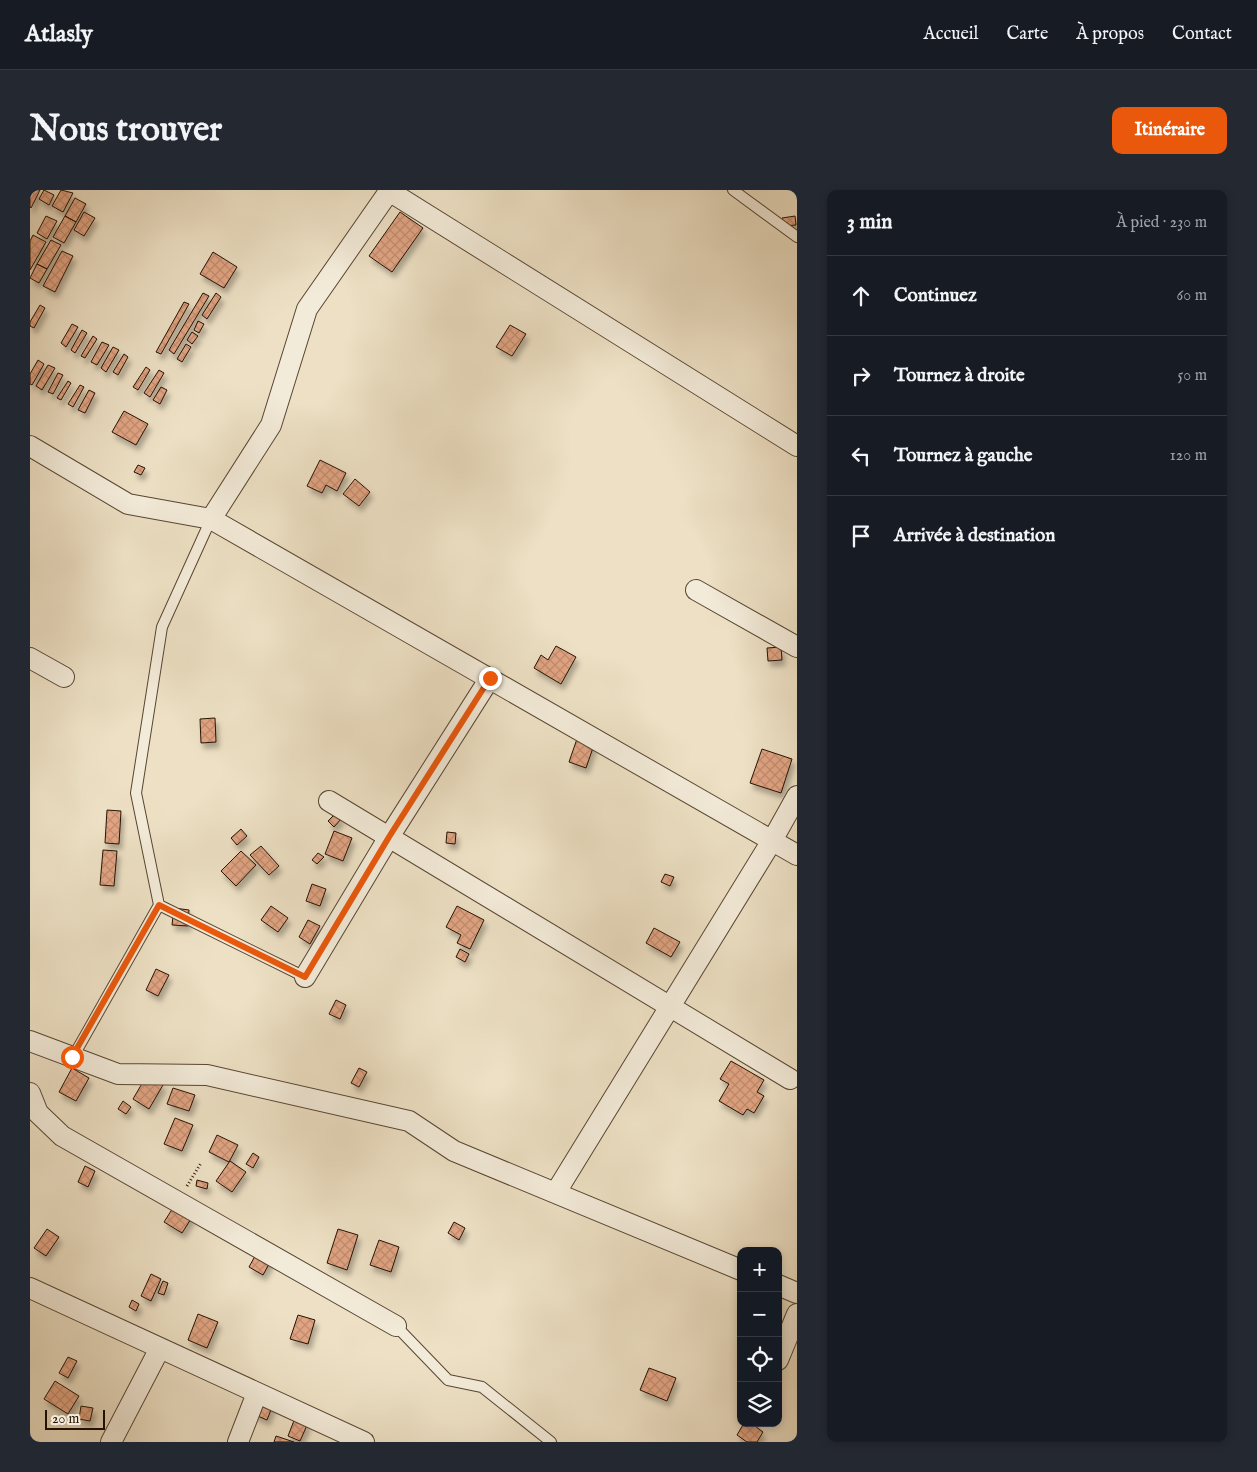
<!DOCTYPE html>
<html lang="fr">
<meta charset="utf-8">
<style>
body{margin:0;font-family:"IM FELL English",serif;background:#242831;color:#f1f3f6}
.controls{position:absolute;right:15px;bottom:15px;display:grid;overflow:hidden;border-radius:10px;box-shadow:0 2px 8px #0003}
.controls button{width:45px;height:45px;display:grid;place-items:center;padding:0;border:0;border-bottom:1px solid #363941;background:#171b24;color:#f1f3f6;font:25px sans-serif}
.scale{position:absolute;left:15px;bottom:12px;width:60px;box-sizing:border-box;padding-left:5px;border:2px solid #261203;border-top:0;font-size:14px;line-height:18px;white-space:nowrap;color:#261203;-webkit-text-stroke:4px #f3ebd9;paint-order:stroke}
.stop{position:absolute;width:15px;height:15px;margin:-11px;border:4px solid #ea580c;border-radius:50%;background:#fff}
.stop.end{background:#ea580c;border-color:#fff;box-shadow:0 1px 5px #0008}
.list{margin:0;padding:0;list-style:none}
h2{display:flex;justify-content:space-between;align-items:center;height:65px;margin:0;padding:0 20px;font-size:21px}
h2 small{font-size:16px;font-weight:400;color:#9ea1a6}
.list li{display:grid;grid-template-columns:32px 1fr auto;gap:15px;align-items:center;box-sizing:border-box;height:80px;padding:0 20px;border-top:1px solid #363941}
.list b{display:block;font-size:19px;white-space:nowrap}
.list em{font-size:16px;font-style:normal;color:#9ea1a6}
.icon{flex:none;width:28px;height:28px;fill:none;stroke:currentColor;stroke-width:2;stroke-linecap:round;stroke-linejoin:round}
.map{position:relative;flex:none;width:767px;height:1252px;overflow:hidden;border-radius:10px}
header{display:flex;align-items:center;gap:30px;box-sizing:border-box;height:70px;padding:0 25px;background:#171b24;border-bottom:1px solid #363941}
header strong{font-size:24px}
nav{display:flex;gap:28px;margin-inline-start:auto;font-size:18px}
.intro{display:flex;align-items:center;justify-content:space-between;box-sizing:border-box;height:120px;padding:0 30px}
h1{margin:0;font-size:35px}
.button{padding:12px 22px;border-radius:10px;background:#ea580c;color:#fff;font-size:18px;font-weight:700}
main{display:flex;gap:30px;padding:0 30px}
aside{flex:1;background:#171b24;border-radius:10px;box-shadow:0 2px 8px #0003}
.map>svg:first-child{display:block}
.building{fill:url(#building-cross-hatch);stroke:#261203;filter:url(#shadow)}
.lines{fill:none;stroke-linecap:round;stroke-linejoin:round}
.lane-casing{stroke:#584633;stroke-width:12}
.street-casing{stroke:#584633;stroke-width:22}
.path{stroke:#261203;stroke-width:3;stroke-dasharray:1 2.5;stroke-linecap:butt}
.lane{stroke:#f3ebd9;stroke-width:10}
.street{stroke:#f3ebd9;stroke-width:20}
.route{stroke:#ea580c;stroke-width:6}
</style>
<header>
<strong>Atlasly</strong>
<nav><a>Accueil</a><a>Carte</a><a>À propos</a><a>Contact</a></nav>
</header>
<div class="intro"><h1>Nous trouver</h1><a class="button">Itinéraire</a></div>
<main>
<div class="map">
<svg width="767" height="1252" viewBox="0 0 767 1252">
<defs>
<pattern id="building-cross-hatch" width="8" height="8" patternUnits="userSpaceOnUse" patternTransform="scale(1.25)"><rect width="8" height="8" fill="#e1a482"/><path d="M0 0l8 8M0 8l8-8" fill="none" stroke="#c18c6f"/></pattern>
<filter id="shadow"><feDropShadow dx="3" dy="5.5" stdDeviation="2.5" flood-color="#0004"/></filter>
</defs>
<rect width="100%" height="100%" fill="#ede0c4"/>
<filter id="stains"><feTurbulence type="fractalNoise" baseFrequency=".004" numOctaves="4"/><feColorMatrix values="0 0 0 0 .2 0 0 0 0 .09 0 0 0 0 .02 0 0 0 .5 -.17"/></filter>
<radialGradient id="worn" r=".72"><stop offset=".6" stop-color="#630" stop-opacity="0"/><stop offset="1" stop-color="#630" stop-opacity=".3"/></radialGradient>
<path class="building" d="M0,0H10L1,18L0,17Z
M14,0L24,5L19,15L9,9Z
M31,0L43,3L33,22L22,16Z
M45,8L56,14L46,32L35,26Z
M54,22L65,28L54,46L44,40Z
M370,22L393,38L362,82L339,66Z
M16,26L27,31L17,49L7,43Z
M35,26L46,32L34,53L23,47Z
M765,26L766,35L753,36L752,28Z
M3,45L16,52L0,80V51Z
M21,50L31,55L17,79L7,74Z
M32,61L43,66L25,102L13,96Z
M183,62L207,77L194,98L170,84Z
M7,74L17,79L9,93L0,88Z
M173,103L179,106L144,164L139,160Z
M186,103L191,107L177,129L172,125Z
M154,112L159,114L131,164L126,162Z
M10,115L15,118L4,138L0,136V132Z
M168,131L174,134L169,143L164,140Z
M42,134L48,137L36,157L31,153Z
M480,135L496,144L482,166L466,157Z
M52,140L57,143L45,163L41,160Z
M162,142L168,146L162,154L157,150Z
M63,146L67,149L55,168L51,166Z
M72,152L79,155L67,175L61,172Z
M156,154L161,157L152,172L147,169Z
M83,157L89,160L76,182L71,178Z
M94,164L98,167L88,185L83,182Z
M8,170L14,174L2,195L0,194V184Z
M18,175L25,178L12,200L6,196Z
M116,177L120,180L108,200L103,197Z
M129,180L134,183L120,207L114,203Z
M28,183L33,185L23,204L18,202Z
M38,191L41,193L31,210L27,208Z
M50,195L54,197L43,217L38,214Z
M131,197L137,200L130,214L123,210Z
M59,200L65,203L55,223L48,220Z
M94,221L118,234L106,255L82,242Z
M290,270L316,283L307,301L296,295L292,303L277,296Z
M108,275L115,278L111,285L104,282Z
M325,289L340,302L329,316L313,304Z
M526,456L546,467L531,494L504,478L511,465L518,470Z
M751,457L752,470L738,471L737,458Z
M185,528L186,552L171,553L170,529Z
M548,546L565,552L556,578L539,572Z
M732,559L762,569L751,603L720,593Z
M77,620L91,621L89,654L75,653Z
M306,623L312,628L304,637L298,631Z
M211,639L217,646L207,655L201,648Z
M304,641L322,648L313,671L295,664Z
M417,642L426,643L425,654L416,653Z
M231,656L249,676L239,685L220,665Z
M73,660L87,661L84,696L70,695Z
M211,661L226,675L206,696L191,681Z
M288,663L294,667L287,674L282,670Z
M635,684L644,687L640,696L631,692Z
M282,694L296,699L290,716L276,711Z
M241,716L258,728L248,742L231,730Z
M427,716L454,730L440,759L427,753L431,745L416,737Z
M144,718L159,720L158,736L142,735Z
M278,730L290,736L280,754L269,747Z
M624,738L650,752L641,767L616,753Z
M430,759L439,764L435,772L426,767Z
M126,779L139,785L128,806L116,800Z
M306,810L316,815L310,829L299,824Z
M701,871L734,890L727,902L734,906L724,923L717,919L713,925L689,911L699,894L690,889Z
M42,878L59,888L46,911L29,902Z
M329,878L337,882L329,897L321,893Z
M117,885L133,895L119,919L103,909Z
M143,898L165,905L159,921L137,914Z
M93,911L101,917L96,924L88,919Z
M145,928L163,935L152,961L134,954Z
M187,945L208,955L199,972L179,962Z
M223,963L229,967L223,978L216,974Z
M200,971L216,982L202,1002L186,991Z
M55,976L65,981L58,997L48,992Z
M167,990L178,993L177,999L166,996Z
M148,1010L166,1021L152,1043L134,1032Z
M424,1032L435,1038L429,1050L418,1043Z
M17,1039L29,1047L16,1066L4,1058Z
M308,1039L328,1045L317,1080L297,1073Z
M349,1050L369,1057L361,1082L340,1075Z
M230,1057L244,1065L233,1085L219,1077Z
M121,1084L131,1089L121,1111L111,1106Z
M133,1091L138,1093L134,1105L128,1103Z
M102,1110L109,1114L106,1121L99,1117Z
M168,1124L188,1132L177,1158L158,1150Z
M268,1125L285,1130L278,1154L260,1149Z
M38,1167L47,1171L38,1188L29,1183Z
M619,1178L646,1188L637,1211L610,1200Z
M25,1191L49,1206L38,1224L14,1209Z
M231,1207L244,1212L237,1230L223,1224Z
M51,1216L63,1218L60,1231L49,1229Z
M265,1228L278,1233L270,1251L258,1246Z
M714,1233H721L733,1242L727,1252H717L707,1245Z
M246,1246L264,1252H244Z"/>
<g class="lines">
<defs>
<path id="lane" d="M703,0L767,47
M129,715L275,787
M43,867L129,715L106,603L132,437L181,329
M366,1136L418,1190L452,1197L521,1252"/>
<path id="street" d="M359,1L767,256
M0,256L98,314L181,329L767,665
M181,329L241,235L277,119L360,0
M666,400L767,457
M0,468L34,487
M299,611L760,889
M275,787L359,647L460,488
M0,851L88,884L177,885L379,931L424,961L711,1080
M0,903L8,923L32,946L366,1136
M526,1002L743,649L767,606
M748,1095L767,1103
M0,1098L334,1252
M748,1170L767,1124
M81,1252L130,1158
M208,1252L227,1203"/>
</defs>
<use href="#lane" class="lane-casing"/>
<use href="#street" class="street-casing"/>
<path class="path" d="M157,996L171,973"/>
<use href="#lane" class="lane"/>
<use href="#street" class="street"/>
</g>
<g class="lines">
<path class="route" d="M42,867L129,715L275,787L359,647L460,488"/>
</g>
<rect width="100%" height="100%" filter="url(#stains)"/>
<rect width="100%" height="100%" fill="url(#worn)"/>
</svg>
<div class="controls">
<button>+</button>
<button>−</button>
<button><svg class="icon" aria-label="locate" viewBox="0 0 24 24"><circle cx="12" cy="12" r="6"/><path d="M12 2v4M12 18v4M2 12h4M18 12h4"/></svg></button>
<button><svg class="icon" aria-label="layers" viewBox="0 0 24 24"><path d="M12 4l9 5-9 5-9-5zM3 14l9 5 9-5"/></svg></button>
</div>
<div class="scale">20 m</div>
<div class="stop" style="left:42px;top:867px"></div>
<div class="stop end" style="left:460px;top:488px"></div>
</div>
<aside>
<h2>3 min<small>À pied · 230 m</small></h2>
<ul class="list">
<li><svg class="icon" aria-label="ahead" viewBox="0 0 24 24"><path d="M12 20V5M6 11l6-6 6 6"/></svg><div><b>Continuez</b></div><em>60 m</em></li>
<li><svg class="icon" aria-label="right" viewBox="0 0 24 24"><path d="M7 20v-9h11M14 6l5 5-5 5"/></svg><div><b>Tournez à droite</b></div><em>50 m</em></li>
<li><svg class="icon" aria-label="left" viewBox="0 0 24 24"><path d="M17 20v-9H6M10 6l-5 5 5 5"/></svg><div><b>Tournez à gauche</b></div><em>120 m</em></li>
<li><svg class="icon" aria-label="arrive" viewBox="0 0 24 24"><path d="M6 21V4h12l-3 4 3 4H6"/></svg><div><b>Arrivée à destination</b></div></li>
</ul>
</aside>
</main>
